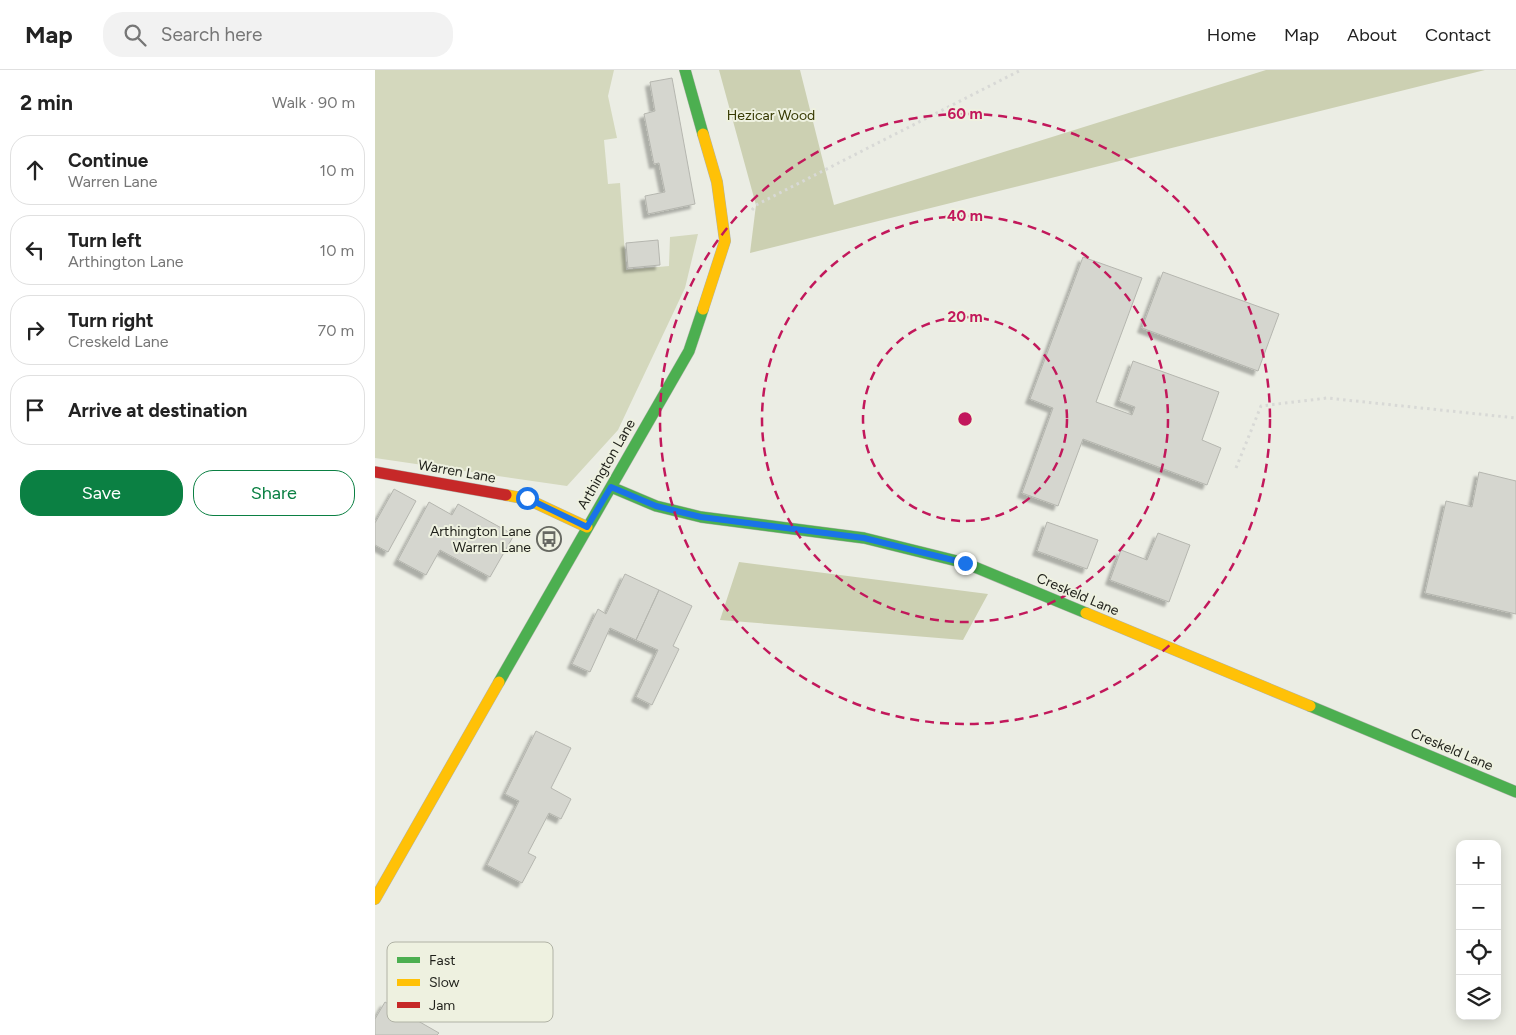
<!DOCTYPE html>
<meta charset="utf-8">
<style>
body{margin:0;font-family:Figtree,sans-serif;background:#f2f2f2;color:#222}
.controls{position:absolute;right:15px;bottom:15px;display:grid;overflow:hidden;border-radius:10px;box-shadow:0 2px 12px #0003}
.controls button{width:45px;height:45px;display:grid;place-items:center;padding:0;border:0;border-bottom:1px solid #e0e0e0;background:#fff;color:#222;font:25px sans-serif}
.stop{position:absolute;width:15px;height:15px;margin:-11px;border:4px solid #1a73e8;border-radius:50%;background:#fff}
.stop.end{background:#1a73e8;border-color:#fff;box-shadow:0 1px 5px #0008}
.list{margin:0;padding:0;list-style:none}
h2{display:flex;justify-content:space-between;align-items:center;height:65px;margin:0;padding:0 20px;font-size:21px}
h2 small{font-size:16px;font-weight:400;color:#767676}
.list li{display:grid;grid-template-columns:32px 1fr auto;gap:15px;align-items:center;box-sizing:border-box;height:70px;margin:0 10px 10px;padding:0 10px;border:1px solid #e0e0e0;border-radius:20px}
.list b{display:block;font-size:19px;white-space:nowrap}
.list p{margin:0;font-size:16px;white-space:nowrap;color:#767676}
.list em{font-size:16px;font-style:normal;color:#767676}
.actions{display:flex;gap:10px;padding:15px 20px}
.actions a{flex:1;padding:11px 0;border:1px solid #0b8043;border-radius:20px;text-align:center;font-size:18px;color:#0b8043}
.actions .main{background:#0b8043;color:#fff}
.icon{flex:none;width:28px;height:28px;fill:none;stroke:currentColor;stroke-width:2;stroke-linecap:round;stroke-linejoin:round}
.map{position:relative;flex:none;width:1141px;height:965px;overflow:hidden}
header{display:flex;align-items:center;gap:30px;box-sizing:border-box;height:70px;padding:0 25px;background:#fff;border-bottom:1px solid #e0e0e0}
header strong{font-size:24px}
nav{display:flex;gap:28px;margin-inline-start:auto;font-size:18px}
.search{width:350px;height:45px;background:#f2f2f2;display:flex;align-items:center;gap:12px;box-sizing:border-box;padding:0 18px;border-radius:20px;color:#767676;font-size:19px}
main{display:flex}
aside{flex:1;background:#fff}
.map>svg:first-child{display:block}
.green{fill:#d4d8bd}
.forest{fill:#ccd0b2}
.building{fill:#d5d6cf;stroke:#b5b6af;filter:url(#shadow)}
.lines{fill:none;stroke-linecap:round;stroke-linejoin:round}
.fast-casing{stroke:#b1b3ab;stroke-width:12}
.slow-casing{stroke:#b1b3ab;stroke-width:12}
.jam-casing{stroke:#b1b3ab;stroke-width:12}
.path{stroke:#d8d9d6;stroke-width:3;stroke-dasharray:2.5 4;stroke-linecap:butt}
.fast{stroke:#4caf50;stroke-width:11}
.slow{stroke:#ffc107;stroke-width:11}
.jam{stroke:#c62828;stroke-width:11}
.route{stroke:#1a73e8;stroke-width:6}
.ring{fill:none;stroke:#c2185b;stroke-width:2.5;stroke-dasharray:9 6}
.labels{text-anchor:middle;stroke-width:4;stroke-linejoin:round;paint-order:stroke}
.park-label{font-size:14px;fill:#353800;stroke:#eef1e0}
.street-label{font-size:14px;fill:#1f201a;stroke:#eef1e0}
.poi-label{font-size:14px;fill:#1f201a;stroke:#eef1e0;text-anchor:end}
.key{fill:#eef1e0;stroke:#b0b2a5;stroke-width:1}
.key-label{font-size:14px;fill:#1f201a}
.centre{fill:#c2185b;stroke:#eef1e0;stroke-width:2.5}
.ring-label{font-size:15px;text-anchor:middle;font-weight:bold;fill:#c2185b;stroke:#eef1e0;stroke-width:4;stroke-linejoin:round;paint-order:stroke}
</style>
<header>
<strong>Map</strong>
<div class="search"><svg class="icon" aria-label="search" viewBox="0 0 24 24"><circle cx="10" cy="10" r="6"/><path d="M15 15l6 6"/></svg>Search here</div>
<nav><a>Home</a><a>Map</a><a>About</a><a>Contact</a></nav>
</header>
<main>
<aside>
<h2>2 min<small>Walk · 90 m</small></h2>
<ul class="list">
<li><svg class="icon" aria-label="ahead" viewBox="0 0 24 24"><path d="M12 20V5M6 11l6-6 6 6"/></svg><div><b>Continue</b><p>Warren Lane</p></div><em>10 m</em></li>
<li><svg class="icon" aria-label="left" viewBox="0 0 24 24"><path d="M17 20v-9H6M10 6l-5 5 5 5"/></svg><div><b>Turn left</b><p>Arthington Lane</p></div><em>10 m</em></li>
<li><svg class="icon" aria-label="right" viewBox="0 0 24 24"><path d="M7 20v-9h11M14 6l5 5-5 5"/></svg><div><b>Turn right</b><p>Creskeld Lane</p></div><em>70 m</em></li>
<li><svg class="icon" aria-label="arrive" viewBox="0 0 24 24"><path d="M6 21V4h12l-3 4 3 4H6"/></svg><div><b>Arrive at destination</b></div></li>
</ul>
<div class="actions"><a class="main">Save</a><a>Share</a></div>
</aside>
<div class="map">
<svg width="1141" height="965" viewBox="0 0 1141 965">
<defs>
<filter id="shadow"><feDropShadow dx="-4.5" dy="4.5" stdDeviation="1" flood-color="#0004"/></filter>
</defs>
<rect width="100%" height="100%" fill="#ebede4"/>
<path class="green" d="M0,0H239L233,26L242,68L229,70L233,114L245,113L251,200L294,196L295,167L323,164L310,218L243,360L192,416L0,388Z"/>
<path class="forest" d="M344,0H425L459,135L891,0H1110L375,183L381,135Z
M364,492L613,524L588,570L345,550Z"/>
<path class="building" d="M297,8L320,134L273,144L270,126L290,122L284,93L279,94L269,44L280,41L275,12Z
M283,170L285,195L253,198L251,173Z
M708,187L767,208L721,332L757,345L760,337L744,331L758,291L844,322L827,370L846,378L832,415L708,369L683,436L647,423L678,338L655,329Z
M788,202L904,244L883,301L767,258Z
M1104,402L1141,411V544L1050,523L1071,431L1097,437Z
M19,419L41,431L13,482L0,475V453Z
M54,432L77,445L83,434L139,465L115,507L65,480L51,505L23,490Z
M672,452L723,470L712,499L662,481Z
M783,463L815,475L794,532L735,510L746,480L772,490Z
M250,504L284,520L261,570L235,558L215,602L197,594L223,539L231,544Z
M284,520L317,536L298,576L304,579L277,635L261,627L283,580L261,570Z
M161,661L196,678L176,718L196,729L186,749L174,743L153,783L161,787L147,813L112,795L144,731L130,724Z
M10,932L64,963L62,965H0V949Z"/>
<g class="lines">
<defs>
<path id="fast" d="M310,0L328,64
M236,417L281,436L326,447L489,468L590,493L711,543
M124,612L314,281L328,239
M935,636L1141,722"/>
<path id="slow" d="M328,239L350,171L342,112L328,64
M131,425L152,429L212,457
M711,543L935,636
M0,829L124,612"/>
<path id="jam" d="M0,402L131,425"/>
</defs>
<use href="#fast" class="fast-casing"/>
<use href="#slow" class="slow-casing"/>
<use href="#jam" class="jam-casing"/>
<path class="path" d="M377,140L381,135L646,0
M861,398L886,336L952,328L1141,348"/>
<use href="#fast" class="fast"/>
<use href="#slow" class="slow"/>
<use href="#jam" class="jam"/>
</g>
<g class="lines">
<path class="route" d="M152,428L212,457L236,417L281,436L326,447L489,468L590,493"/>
</g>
<g class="ring">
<circle cx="590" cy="349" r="102"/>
<circle cx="590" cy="349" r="203"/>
<circle cx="590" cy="349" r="305"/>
</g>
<defs>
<symbol id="bus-ring" viewBox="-11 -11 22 22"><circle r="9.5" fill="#eef1e0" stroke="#666861" stroke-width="1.5"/><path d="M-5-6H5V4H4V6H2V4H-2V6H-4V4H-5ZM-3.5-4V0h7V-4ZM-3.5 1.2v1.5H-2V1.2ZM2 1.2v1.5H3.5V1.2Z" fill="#666861"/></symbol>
</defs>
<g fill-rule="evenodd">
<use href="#bus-ring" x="160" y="455" width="28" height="28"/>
</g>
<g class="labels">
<g class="park-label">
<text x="396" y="50">Hezicar Wood</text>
</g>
<g class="street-label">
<text transform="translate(231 394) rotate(-60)" y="5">Arthington Lane</text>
<text transform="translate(82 401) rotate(10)" y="5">Warren Lane</text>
<text transform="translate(703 524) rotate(23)" y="5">Creskeld Lane</text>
<text transform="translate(1077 679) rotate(23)" y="5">Creskeld Lane</text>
</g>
<g class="poi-label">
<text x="156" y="466">Arthington Lane<tspan x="156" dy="16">Warren Lane</tspan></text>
</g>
</g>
<rect x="12" y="872" width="166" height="80" rx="8" class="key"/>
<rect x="22" y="887" width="23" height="6" fill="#4caf50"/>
<rect x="22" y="909" width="23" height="7" fill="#ffc107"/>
<rect x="22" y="932" width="23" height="6" fill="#c62828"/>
<g class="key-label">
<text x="54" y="895">Fast</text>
<text x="54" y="917">Slow</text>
<text x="54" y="940">Jam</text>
</g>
<circle cx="590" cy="349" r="8" class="centre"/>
<g class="ring-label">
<text x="590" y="49">60 m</text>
<text x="590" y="151">40 m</text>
<text x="590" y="252">20 m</text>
</g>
</svg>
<div class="controls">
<button>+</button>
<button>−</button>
<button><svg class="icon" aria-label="locate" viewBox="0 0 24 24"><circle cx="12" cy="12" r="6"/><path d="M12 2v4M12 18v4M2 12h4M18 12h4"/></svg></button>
<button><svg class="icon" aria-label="layers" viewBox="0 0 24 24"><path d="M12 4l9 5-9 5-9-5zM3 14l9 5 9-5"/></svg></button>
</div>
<div class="stop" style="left:152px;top:428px"></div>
<div class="stop end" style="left:590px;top:493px"></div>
</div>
</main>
